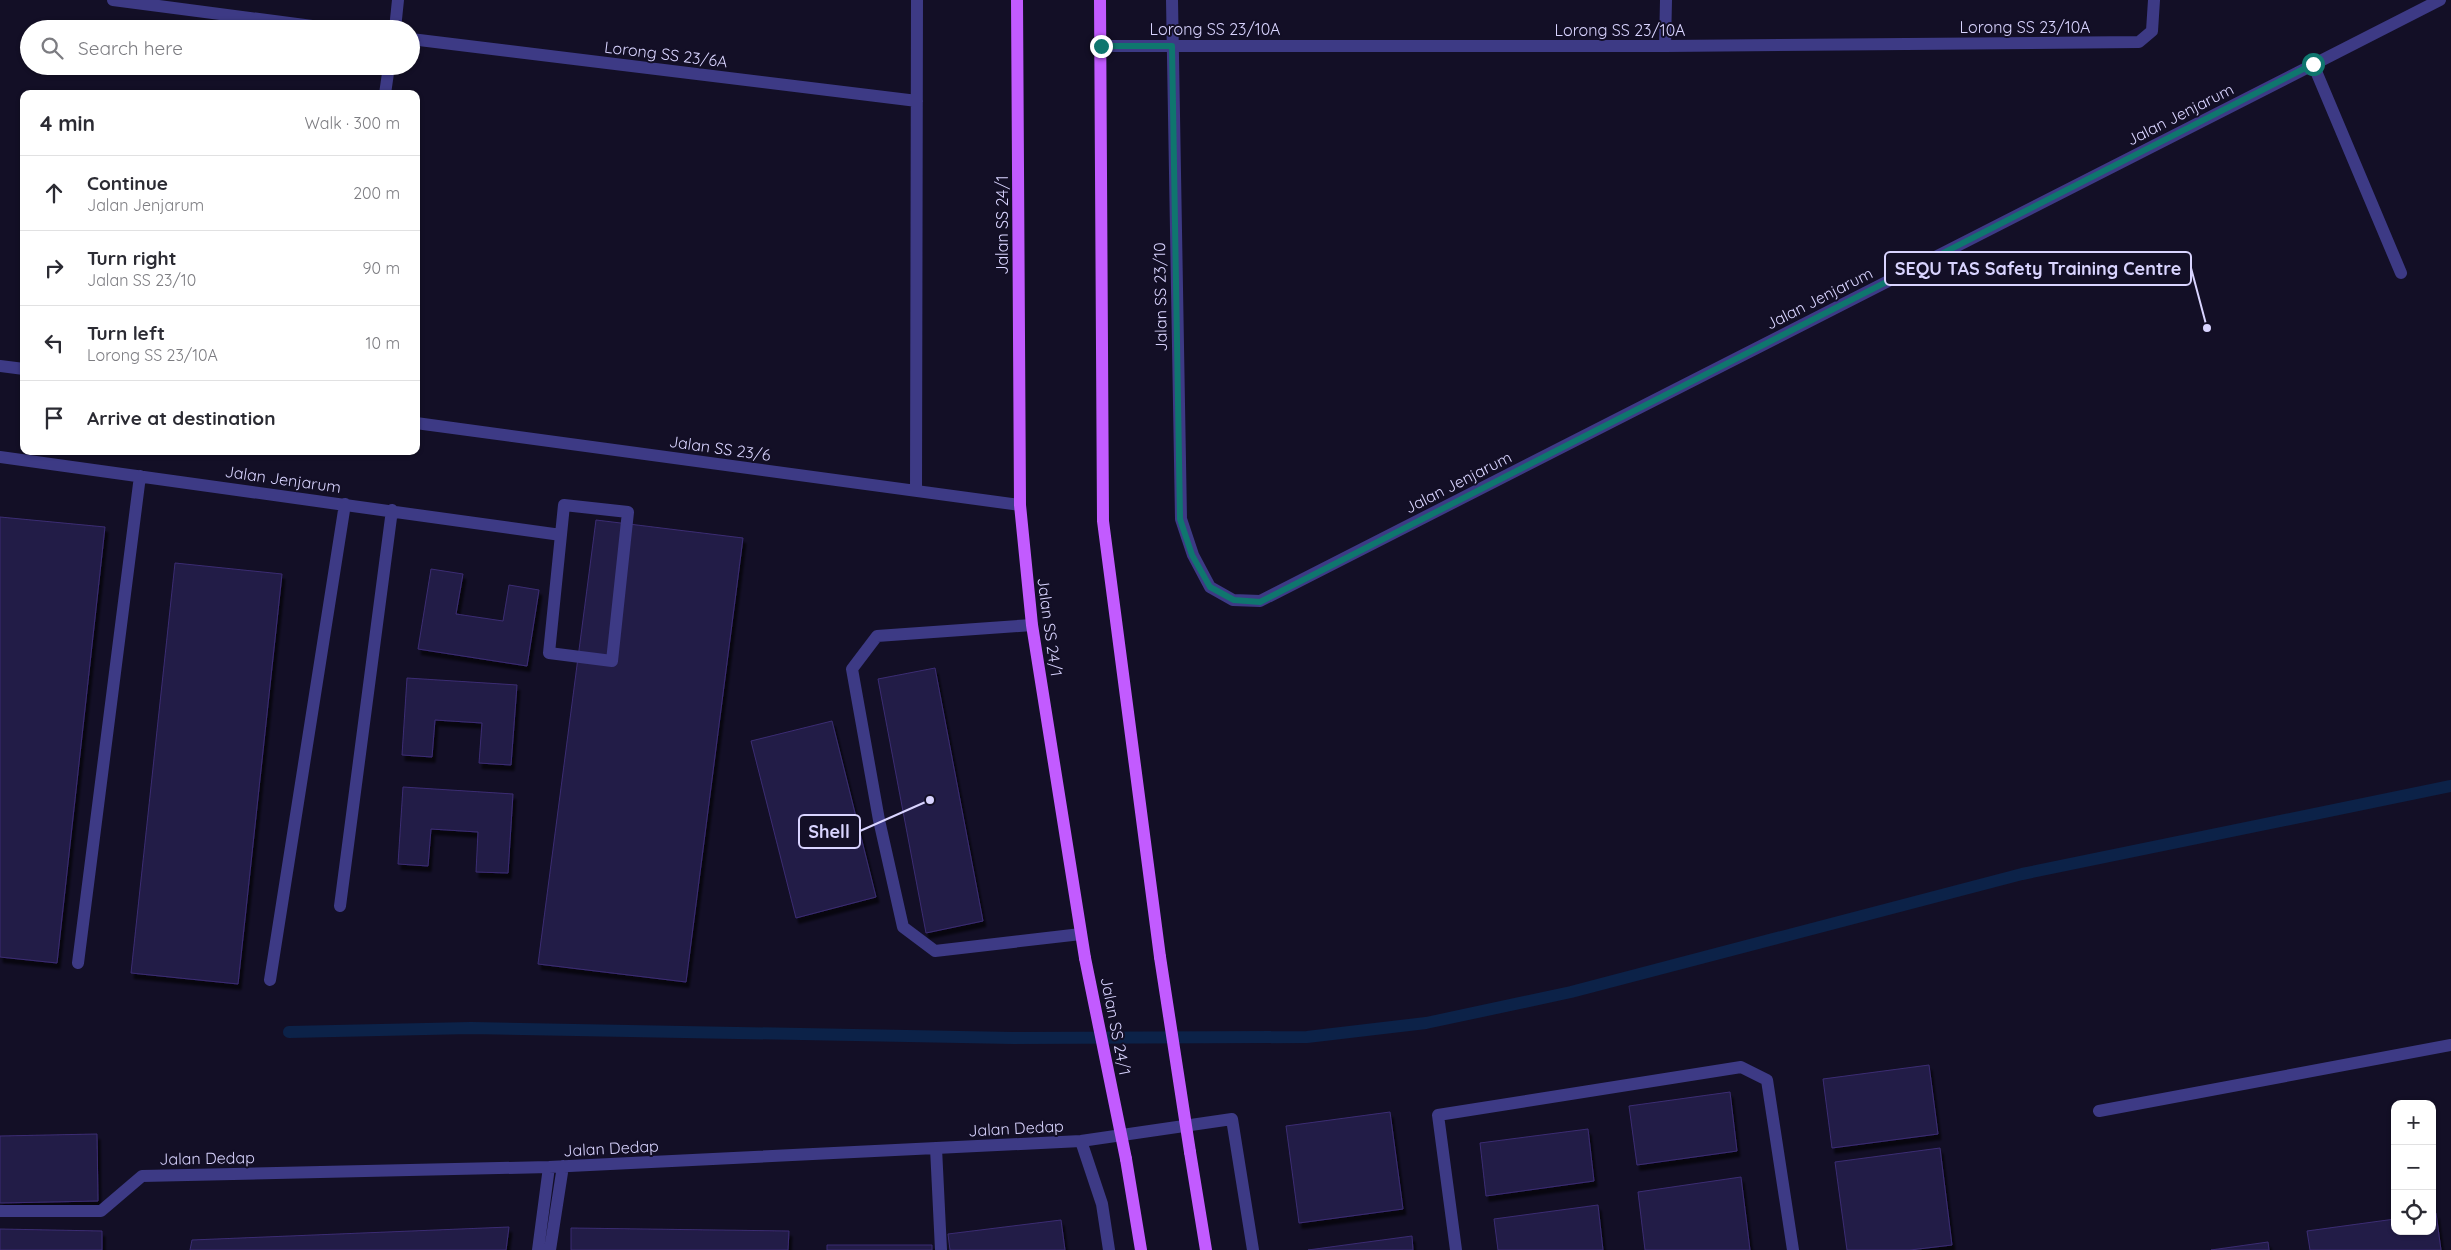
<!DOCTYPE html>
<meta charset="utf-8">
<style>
body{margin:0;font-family:Quicksand,sans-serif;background:#f2f2f3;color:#2b2b33}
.controls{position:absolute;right:15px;bottom:15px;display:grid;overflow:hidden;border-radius:10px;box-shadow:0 1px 4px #0004}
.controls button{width:45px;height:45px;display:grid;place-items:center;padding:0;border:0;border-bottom:1px solid #e1e1e2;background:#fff;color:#2b2b33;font:25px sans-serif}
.stop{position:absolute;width:15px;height:15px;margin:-11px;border:4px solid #0f766e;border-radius:50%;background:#fff}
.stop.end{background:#0f766e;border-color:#fff;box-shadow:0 1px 5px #0008}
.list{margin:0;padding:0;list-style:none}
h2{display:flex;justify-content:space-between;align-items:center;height:65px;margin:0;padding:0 20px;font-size:21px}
h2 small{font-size:16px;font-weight:400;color:#7c7c81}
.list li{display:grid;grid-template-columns:32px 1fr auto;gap:15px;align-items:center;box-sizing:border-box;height:75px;padding:0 20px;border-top:1px solid #e1e1e2}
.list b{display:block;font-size:19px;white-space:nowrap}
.list p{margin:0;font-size:16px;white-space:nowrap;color:#7c7c81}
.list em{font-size:16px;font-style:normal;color:#7c7c81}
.icon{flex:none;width:28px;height:28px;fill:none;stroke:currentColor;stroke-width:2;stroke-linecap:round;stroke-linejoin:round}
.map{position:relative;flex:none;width:2451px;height:1250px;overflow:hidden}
.search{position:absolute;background:#fff;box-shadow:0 1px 4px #0004;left:20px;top:20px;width:400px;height:55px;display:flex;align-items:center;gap:12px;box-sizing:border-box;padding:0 18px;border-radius:28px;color:#7c7c81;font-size:19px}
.panel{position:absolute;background:#fff;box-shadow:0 1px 4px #0004;left:20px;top:90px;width:400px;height:365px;border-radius:10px}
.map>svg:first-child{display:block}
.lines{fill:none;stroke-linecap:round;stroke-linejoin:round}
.stream{stroke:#0c2248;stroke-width:12}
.building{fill:#241b47;stroke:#3b2d73;filter:url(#shadow)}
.minor{stroke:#3d3a85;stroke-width:12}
.major{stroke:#c25bff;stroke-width:12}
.major-bridge{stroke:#c25bff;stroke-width:12}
.route{stroke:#0f766e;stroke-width:6}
.labels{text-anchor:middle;stroke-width:4;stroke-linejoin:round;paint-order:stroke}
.street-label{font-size:16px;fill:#d9d4ff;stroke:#130f26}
.leader{fill:none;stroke:#d9d4ff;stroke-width:2}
.callout-dot{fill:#d9d4ff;stroke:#130f26;stroke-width:2}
.callout{fill:#130f26;stroke:#d9d4ff;stroke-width:2}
.callout-label{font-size:18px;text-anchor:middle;font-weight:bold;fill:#d9d4ff}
</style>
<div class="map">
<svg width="2451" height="1250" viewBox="0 0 2451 1250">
<defs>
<filter id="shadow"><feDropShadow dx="3" dy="5.5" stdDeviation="1" flood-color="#0009"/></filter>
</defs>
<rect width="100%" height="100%" fill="#130f26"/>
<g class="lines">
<path class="stream" d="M289,1032L471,1028L1013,1038L1307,1037L1426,1023L1571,992L2022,874L2451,786"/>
</g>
<path class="building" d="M0,517L105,527L57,963L0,957Z
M596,520L743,538L686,982L538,964Z
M175,563L282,574L238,984L131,973Z
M431,569L463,574L456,614L503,621L509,585L539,590L527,666L418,649Z
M935,668L983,921L926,933L878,679Z
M407,678L517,685L511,765L479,763L482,723L435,720L432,757L402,755Z
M832,721L876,897L796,918L751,741Z
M403,787L513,794L508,873L476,872L478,832L431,829L428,866L398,864Z
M1929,1065L1938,1134L1832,1148L1823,1079Z
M1730,1092L1737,1151L1637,1165L1629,1106Z
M1390,1112L1403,1209L1299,1223L1286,1126Z
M1588,1129L1594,1181L1486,1196L1480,1143Z
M97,1134L98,1201L0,1203V1136Z
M1940,1148L1952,1245L1910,1250H1847L1835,1162Z
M1741,1177L1750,1250H1645L1638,1192Z
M1598,1205L1603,1250H1498L1494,1219Z
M2436,1213L2441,1250H2310L2307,1231L2395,1219V1231H2432V1214Z
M1061,1220L1065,1250H950L948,1234Z
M509,1227L506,1250H190L192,1240Z
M571,1228L789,1231L788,1250H571Z
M0,1229L102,1231V1250H0Z
M1412,1236L1413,1250H1308Z
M2268,1242L2269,1250H2211Z
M827,1245H932V1250H827Z"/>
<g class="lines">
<path class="minor" d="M113,0L335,29
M1172,0L1181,519L1193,555L1210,587L1233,600L1260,601L2440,0
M395,29L398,0
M411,39L917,101
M1101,46H1665L2139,42L2152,31L2154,0
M1665,46L1666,0
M2313,64L2401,273
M385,94L389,66
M0,366L24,369
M416,423L1020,505
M0,457L561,535
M916,491L917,0
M564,505L628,512L612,661L549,653Z
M1032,625L877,636L852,669L879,820L903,927L935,951L1081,934
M340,906L392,510
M78,963L140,476
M270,980L345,504
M2099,1111L2451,1045
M1081,1141L1102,1204L1109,1250
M936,1148L941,1250
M0,1211H101L142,1176L549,1167L1081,1141L1232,1119L1253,1250
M538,1250L549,1167
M550,1250L563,1166
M1456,1250L1438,1115L1741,1067L1767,1080L1793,1250"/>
<path class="major" d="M1017,0L1020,505L1032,625L1085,958
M1100,0L1103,521L1160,957
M1190,1152L1206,1250
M1126,1159L1141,1250"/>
<path class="major-bridge" d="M1160,957L1190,1152
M1085,958L1126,1159"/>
</g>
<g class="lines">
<path class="route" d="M1101,46H1172L1180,519L1192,555L1210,587L1234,600L1260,602L2313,64"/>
</g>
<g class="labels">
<g class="street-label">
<text x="2025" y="33">Lorong SS 23/10A</text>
<text x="1215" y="35">Lorong SS 23/10A</text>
<text x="1620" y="36">Lorong SS 23/10A</text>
<text transform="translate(666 54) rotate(7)" y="6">Lorong SS 23/6A</text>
<text transform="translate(2180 114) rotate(-27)" y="6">Jalan Jenjarum</text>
<text transform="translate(1002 225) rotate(-90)" y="6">Jalan SS 24/1</text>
<text transform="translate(1160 297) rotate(-91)" y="6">Jalan SS 23/10</text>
<text transform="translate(1819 298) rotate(-27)" y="6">Jalan Jenjarum</text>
<text transform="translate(720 448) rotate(8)" y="6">Jalan SS 23/6</text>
<text transform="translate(283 479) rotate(8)" y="6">Jalan Jenjarum</text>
<text transform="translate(1458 482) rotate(-27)" y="6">Jalan Jenjarum</text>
<text transform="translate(1050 627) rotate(82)" y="6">Jalan SS 24/1</text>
<text transform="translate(1116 1026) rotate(79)" y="6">Jalan SS 24/1</text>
<text transform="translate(1016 1128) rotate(-3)" y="6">Jalan Dedap</text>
<text transform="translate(611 1148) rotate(-3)" y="6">Jalan Dedap</text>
<text transform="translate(207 1158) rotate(-1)" y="6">Jalan Dedap</text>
</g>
</g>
<path class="leader" d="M2207 328L2191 268M930 800L860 831"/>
<g class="callout-dot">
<circle cx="2207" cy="328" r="5"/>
<circle cx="930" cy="800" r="5"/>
</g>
<g class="callout">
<rect x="1885" y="252" width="306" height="33" rx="5"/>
<rect x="799" y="815" width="61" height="33" rx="5"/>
</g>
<g class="callout-label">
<text x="2038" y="275">SEQU TAS Safety Training Centre</text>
<text x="829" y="838">Shell</text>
</g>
</svg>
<div class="controls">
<button>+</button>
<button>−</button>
<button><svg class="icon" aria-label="locate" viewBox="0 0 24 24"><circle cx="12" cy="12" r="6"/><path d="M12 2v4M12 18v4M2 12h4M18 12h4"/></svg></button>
</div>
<div class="stop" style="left:2313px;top:64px"></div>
<div class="stop end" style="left:1101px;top:46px"></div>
<div class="search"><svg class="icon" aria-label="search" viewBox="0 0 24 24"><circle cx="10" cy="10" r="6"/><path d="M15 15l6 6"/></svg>Search here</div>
<section class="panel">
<h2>4 min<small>Walk · 300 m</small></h2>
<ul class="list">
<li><svg class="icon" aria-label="ahead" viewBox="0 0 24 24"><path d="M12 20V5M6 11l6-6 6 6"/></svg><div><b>Continue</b><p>Jalan Jenjarum</p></div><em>200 m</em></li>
<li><svg class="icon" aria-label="right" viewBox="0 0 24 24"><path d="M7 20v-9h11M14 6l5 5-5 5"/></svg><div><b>Turn right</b><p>Jalan SS 23/10</p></div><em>90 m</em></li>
<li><svg class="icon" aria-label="left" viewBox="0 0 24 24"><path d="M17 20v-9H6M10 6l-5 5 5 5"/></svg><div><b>Turn left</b><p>Lorong SS 23/10A</p></div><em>10 m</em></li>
<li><svg class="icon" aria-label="arrive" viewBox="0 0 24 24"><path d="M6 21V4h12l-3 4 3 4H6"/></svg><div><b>Arrive at destination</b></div></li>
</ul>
</section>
</div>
